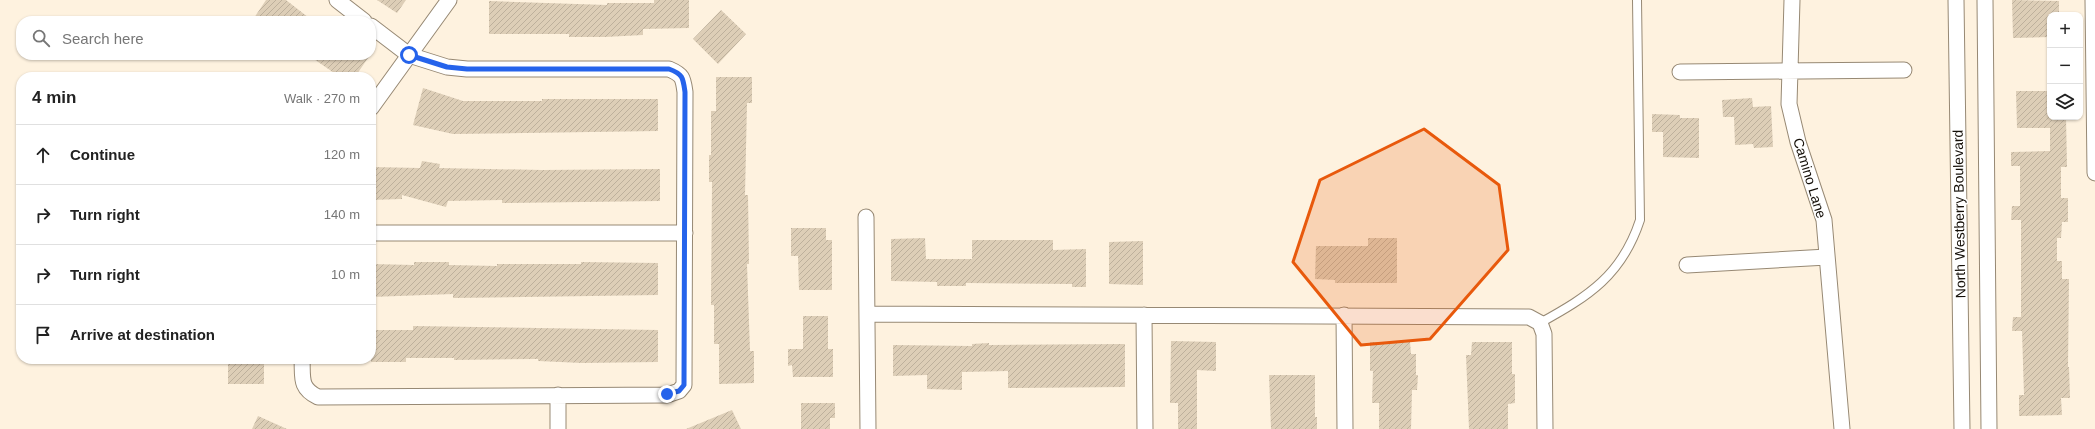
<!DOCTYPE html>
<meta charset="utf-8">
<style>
body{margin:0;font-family:Arial,sans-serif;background:#f6f6f6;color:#222}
.controls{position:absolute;right:12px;top:12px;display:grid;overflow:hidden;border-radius:8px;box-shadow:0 1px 3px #0004}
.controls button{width:36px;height:36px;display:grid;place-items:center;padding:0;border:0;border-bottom:1px solid #e0e0e0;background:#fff;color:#222;font:20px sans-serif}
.stop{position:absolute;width:12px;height:12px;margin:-9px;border:3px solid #2563eb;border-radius:50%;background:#fff}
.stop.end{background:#2563eb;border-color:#fff;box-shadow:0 1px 4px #0008}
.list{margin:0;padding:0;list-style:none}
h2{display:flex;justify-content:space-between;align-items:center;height:52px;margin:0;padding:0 16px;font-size:17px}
h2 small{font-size:13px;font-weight:400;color:#767676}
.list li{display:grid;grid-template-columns:26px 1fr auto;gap:12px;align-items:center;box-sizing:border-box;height:60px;padding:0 16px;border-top:1px solid #e0e0e0}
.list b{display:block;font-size:15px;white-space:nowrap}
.list em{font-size:13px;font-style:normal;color:#767676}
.icon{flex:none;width:22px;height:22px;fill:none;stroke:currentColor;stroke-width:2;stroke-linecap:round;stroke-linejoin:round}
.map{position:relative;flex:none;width:2095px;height:429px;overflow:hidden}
.search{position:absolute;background:#fff;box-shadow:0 1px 3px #0004;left:16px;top:16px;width:360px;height:44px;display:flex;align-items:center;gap:10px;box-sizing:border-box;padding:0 14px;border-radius:16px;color:#767676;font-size:15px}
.panel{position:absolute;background:#fff;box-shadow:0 1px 3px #0004;left:16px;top:72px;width:360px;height:292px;border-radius:16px}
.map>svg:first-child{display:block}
.building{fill:url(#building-hatch)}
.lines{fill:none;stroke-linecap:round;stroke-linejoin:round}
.lane-casing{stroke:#978974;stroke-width:10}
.street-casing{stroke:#978974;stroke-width:17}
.lane{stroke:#fff;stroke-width:8}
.street{stroke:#fff;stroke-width:15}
.route{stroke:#2563eb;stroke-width:5}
.marked{fill:#e8590c;fill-opacity:0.2;stroke:#e8590c;stroke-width:3;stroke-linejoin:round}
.labels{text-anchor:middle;stroke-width:3;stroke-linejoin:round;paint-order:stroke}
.street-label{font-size:14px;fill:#130e07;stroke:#fff}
</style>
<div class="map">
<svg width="2095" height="429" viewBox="0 0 2095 429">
<defs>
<pattern id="building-hatch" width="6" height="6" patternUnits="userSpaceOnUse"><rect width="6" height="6" fill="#ddceb7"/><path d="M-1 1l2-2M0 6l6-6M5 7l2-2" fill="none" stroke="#bdb09c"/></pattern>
</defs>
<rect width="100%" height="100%" fill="#fef2df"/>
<path class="building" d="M266,0H286L313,21H252Z
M377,0H406L397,13Z
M654,0H689V28L643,29V35L605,37H569V34H489V1L607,5V3H654Z
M2012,0L2059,1V15H2050V37L2013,38Z
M721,10L746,34L718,64L693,39Z
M308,55H370L355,77H340Z
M716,77H752V103H747L745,195H748L749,264H747L750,351H754V383L719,384V344H714V305H711L712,182H709V155H711V111H716Z
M423,88L463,101H542V99H658V131L453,134L413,125Z
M2016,91H2050V128H2017Z
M1752,98L1753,107L1771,106L1773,147L1754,148L1753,144L1735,145L1734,117H1723L1722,100Z
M1652,114L1680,115V118H1699V158L1663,157V132H1652Z
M2050,117H2066L2067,167H2061V198H2068V222H2062L2061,238H2057V261H2062V279H2069L2068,367H2069L2070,398H2061L2062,415L2019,416V395H2024L2022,331H2012L2013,317H2021V220H2011L2012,206H2020V166H2011V152L2050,151Z
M422,161L440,164L439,168L542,170L660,169V201L502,203V200L448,201L446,207L402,195V199L371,200V167L420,168Z
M791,228H826V240H832V290H799L798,256H791Z
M925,238L926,259H972V240H1053V250L1086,249V287H1072V284L966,283V286H937V282L891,281V239Z
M1368,238H1397V283H1335V280L1315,279L1316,246H1368Z
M1143,241V285L1109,284V242Z
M414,262H449V265L497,266V264H581V262L658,263V295L453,298V294L371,297V264L414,265Z
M803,316H828V349H833V377H793L792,365L788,366V349H803Z
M413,326L658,330V362L582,363L538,361V359L454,360V358H406V362H371V330H413Z
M1171,341L1216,342V371L1197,370V429H1178V403H1170Z
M1370,342H1410L1411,354H1416V375H1418L1417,390H1412L1411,429H1379V403H1372L1373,371H1370Z
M1472,342H1512V374H1515V403L1508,404V429H1469L1466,355H1471Z
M989,343V345L1125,344V387L1008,388V371L962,372V390L927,389V375L893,376V345L972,346V344Z
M228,359H264V384H228Z
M1269,375H1315V417H1317V429H1271Z
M801,403H835V418H830V429H801Z
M732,410L741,429H686Z
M258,416L287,429H252Z"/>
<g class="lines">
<defs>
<path id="lane" d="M1540,323C1589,296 1622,275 1640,220L1637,0"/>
<path id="street" d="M337,0L364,21
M1792,0L1789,104L1798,142L1824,220L1842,429
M1956,0L1962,429
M1985,0L1989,429
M2093,0L2095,173
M1680,72L1904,70
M371,108L449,0
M866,217L868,429
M371,233H685
M1687,265L1827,257
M867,314L1529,317L1540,323L1544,334L1545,429
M1144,315L1145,429
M1344,315L1345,429
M302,359C303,377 299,388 318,397L667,395L679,391L684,385L685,92C683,78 683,75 669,69H467L447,67L409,55L371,26
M558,395V429"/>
</defs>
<use href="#lane" class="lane-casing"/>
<use href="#street" class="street-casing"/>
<use href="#lane" class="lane"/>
<use href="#street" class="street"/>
</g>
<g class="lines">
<path class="route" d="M409,55L447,67L467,69H669C683,74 683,78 685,92L684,385L679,391L667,394"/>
</g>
<path class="marked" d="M1424,129L1499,185L1508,250L1430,339L1361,345L1293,262L1320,180Z"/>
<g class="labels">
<g class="street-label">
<text transform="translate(1810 178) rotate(73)" y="5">Camino Lane</text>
<text transform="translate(1959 214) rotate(-91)" y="5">North Westberry Boulevard</text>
</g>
</g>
</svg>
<div class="controls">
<button>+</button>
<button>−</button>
<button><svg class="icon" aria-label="layers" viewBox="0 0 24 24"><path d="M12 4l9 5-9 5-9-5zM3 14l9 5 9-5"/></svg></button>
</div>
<div class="stop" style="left:409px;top:55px"></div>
<div class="stop end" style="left:667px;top:394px"></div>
<div class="search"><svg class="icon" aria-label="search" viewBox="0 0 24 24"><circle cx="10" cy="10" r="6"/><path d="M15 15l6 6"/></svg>Search here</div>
<section class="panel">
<h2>4 min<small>Walk · 270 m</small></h2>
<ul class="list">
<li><svg class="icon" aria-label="ahead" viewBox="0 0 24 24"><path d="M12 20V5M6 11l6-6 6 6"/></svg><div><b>Continue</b></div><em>120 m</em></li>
<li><svg class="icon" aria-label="right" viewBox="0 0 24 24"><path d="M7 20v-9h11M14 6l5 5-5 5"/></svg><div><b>Turn right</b></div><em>140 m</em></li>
<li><svg class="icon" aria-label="right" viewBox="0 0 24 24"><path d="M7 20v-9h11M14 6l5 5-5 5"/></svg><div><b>Turn right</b></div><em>10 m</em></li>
<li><svg class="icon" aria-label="arrive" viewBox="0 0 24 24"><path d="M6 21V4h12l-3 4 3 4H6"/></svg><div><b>Arrive at destination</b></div></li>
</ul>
</section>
</div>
